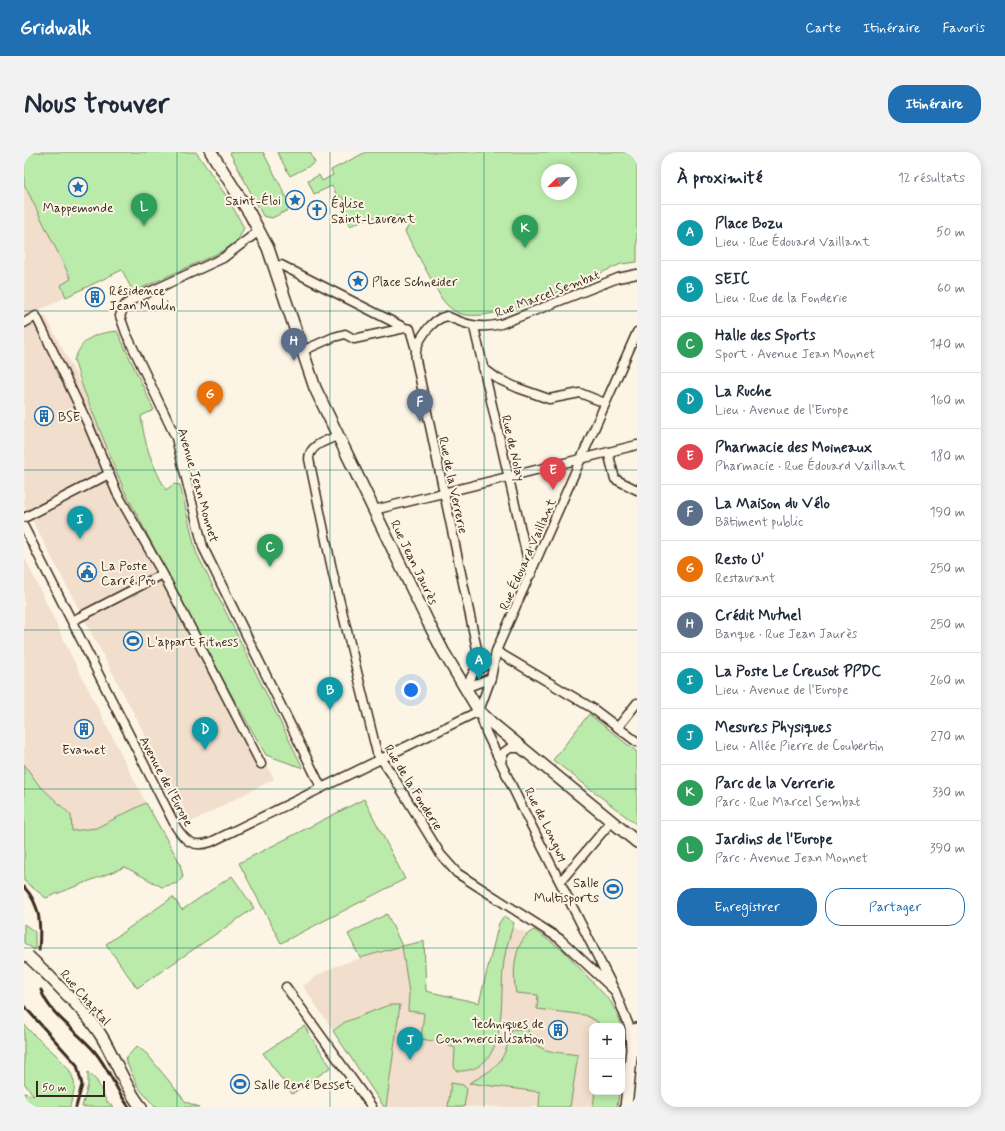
<!DOCTYPE html>
<html lang="fr">
<meta charset="utf-8">
<style>
body{margin:0;font-family:Mynerve,sans-serif;background:#f2f2f3;color:#1f2937}
.controls{position:absolute;right:12px;bottom:12px;display:grid;overflow:hidden;border-radius:8px;box-shadow:0 2px 10px #0003}
.controls button{width:36px;height:36px;display:grid;place-items:center;padding:0;border:0;border-bottom:1px solid #e0e1e3;background:#fff;color:#1f2937;font:20px sans-serif}
.compass{position:absolute;left:517px;top:12px;width:36px;height:36px;border-radius:50%;background:#fff;box-shadow:0 2px 10px #0003;rotate:246deg}
.scale{position:absolute;left:12px;bottom:10px;width:69px;box-sizing:border-box;padding-left:4px;border:2px solid #3b2a1e;border-top:0;font-size:11px;line-height:14px;white-space:nowrap;color:#3b2a1e;-webkit-text-stroke:3px #fcf5e5;paint-order:stroke}
.you{position:absolute;left:387px;top:538px;width:14px;height:14px;margin:-10px;border:3px solid #fff;border-radius:50%;background:#1a73e8;box-shadow:0 0 0 6px #1a73e833}
.badge{display:grid;place-items:center;width:26px;height:26px;border-radius:50%;background:#1f6fb2;color:#fff;font-size:13px;font-weight:700}
.pin{position:absolute;translate:-50% -33px;filter:drop-shadow(0 1px 2px #0008)}
.pin::after{content:'';position:absolute;top:21px;width:14px;height:12px;background:inherit;clip-path:polygon(0 0,100% 0,50% 100%)}
.list{margin:0;padding:0;list-style:none}
h2{display:flex;justify-content:space-between;align-items:center;height:52px;margin:0;padding:0 16px;font-size:17px}
h2 small{font-size:13px;font-weight:400;color:#747a83}
.list li{display:grid;grid-template-columns:26px 1fr auto;gap:12px;align-items:center;box-sizing:border-box;height:56px;padding:0 16px;border-top:1px solid #e0e1e3}
.list b{display:block;font-size:15px;white-space:nowrap}
.list p{margin:0;font-size:13px;white-space:nowrap;color:#747a83}
.list em{font-size:13px;font-style:normal;color:#747a83}
.actions{display:flex;gap:8px;padding:12px 16px}
.actions a{flex:1;padding:9px 0;border:1px solid #1f6fb2;border-radius:16px;text-align:center;font-size:14px;color:#1f6fb2}
.actions .main{background:#1f6fb2;color:#fff}
.map{position:relative;flex:none;width:613px;height:955px;overflow:hidden;border-radius:16px}
header{display:flex;align-items:center;gap:24px;box-sizing:border-box;height:56px;padding:0 20px;background:#1f6fb2;color:#fff}
header strong{font-size:19px}
nav{display:flex;gap:22px;margin-inline-start:auto;font-size:14px}
.intro{display:flex;align-items:center;justify-content:space-between;box-sizing:border-box;height:96px;padding:0 24px}
h1{margin:0;font-size:28px}
.button{padding:10px 18px;border-radius:16px;background:#1f6fb2;color:#fff;font-size:14px;font-weight:700}
main{display:flex;gap:24px;padding:0 24px}
aside{flex:1;background:#fff;border-radius:16px;box-shadow:0 2px 10px #0003}
.map>svg:first-child{display:block}
.built{fill:#f2decc}
.green{fill:#bbebaa;stroke:#7b8a64;fill-rule:evenodd}
.lines{fill:none;stroke-linecap:round;stroke-linejoin:round}
.street-casing{stroke:#3b2a1e;stroke-width:11}
.secondary-casing{stroke:#3b2a1e;stroke-width:14}
.street{stroke:#fcf5e5;stroke-width:8}
.secondary{stroke:#fcf5e5;stroke-width:11}
.rail{stroke:#3b2a1e;stroke-width:3}
.secondary-bridge-casing{stroke:#3b2a1e;stroke-width:14;stroke-linecap:butt}
.secondary-bridge{stroke:#fcf5e5;stroke-width:11}
.grid{fill:none;stroke:#0f766e;stroke-width:1;stroke-opacity:0.55}
.labels{text-anchor:middle;stroke-width:4;stroke-linejoin:round;paint-order:stroke}
.poi-label{font-size:13px;fill:#3b2a1e;stroke:#fcf5e5;text-anchor:start}
.street-label{font-size:13px;fill:#3b2a1e;stroke:#fcf5e5}
</style>
<header>
<strong>Gridwalk</strong>
<nav><a>Carte</a><a>Itinéraire</a><a>Favoris</a></nav>
</header>
<div class="intro"><h1>Nous trouver</h1><a class="button">Itinéraire</a></div>
<main>
<div class="map">
<svg width="613" height="955" viewBox="0 0 613 955">
<rect width="100%" height="100%" fill="#fcf5e5"/>
<filter id="ink" filterUnits="userSpaceOnUse"><feTurbulence type="fractalNoise" baseFrequency=".025" numOctaves="2"/><feDisplacementMap in="SourceGraphic" scale="8" xChannelSelector="R" yChannelSelector="G"/><feConvolveMatrix kernelMatrix="1 2 1 2 8 2 1 2 1" color-interpolation-filters="sRGB"/></filter>
<g filter="url(#ink)">
<path class="built" d="M0,32L47,127L37,133L42,145L0,166Z
M21,163L59,236L100,338L145,421L250,627L167,670L0,353V174Z
M0,404L46,501L122,651L72,676L48,679L47,663L14,632L0,612Z
M475,771L504,781L510,778L539,798L587,850L597,874H568V940H595L593,955H360L279,834L296,822L312,814L336,806L400,789L402,839L455,851Z"/>
<path class="green" d="M7,0H172L205,48L220,76L214,88L201,98L109,140L98,118L42,145L37,133L47,127L0,32V3Z
M208,0H239L268,56L248,66L239,64L206,1Z
M253,0H286L291,11L266,24Z
M342,0H613V110L597,112C562,127 469,175 434,161C427,158 423,153 418,147L381,80L386,71L373,63L369,68C353,61 341,67 326,74L318,55L320,52V47L316,44H313L308,34L290,42L284,29L295,23L298,29L309,23L307,18ZM523,18H547V42H523Z
M93,179L130,258L117,264C121,295 127,310 142,338L150,332L156,333L172,400L279,616L242,603L203,535L100,338L59,236L50,208C60,185 69,182 93,179Z
M565,562L613,600V673L529,608Z
M0,612L14,632L47,663L48,679L72,676L122,651L156,711L159,725L154,731L138,735L101,715L22,746L0,729Z
M340,647L381,727L257,791L215,711Z
M208,724L230,756L113,836L82,792L149,745L158,758Z
M363,762L378,794L400,789L402,839L455,851L475,771L480,764L490,771C485,786 480,802 479,818C476,852 484,921 433,919L430,915L431,896L415,890L397,887L400,861L384,859L385,841L378,794L336,806L324,782Z
M0,772L11,780V798L0,791Z
M510,778L539,798L587,850L596,868L597,874H573L574,870L561,863L513,857L514,843L492,841C488,821 490,787 510,778Z
M365,853H376L362,955H360L309,879L321,870Z
M0,872C13,890 46,908 50,930C52,937 47,948 46,955H0V941L10,944L0,931Z
M280,874L307,915L268,942L239,901Z
M488,877L504,878C510,903 533,899 554,903L546,955H515L516,940L445,931C474,916 480,910 488,877Z
M113,894L123,902L162,950L175,955H131L114,935L101,907Z
M64,920L73,929L83,950L90,955H58L64,933Z
M427,931L439,933L443,937L440,955H424Z
M571,940H595L593,955H569Z"/>
<g class="lines">
<defs>
<path id="street" d="M235,79L199,106L108,148L101,153L96,164L102,181L152,286L179,395L297,635
M257,113L381,176
M0,171L12,164L64,272L93,341L139,422L48,469
M450,175L507,422
M278,199L310,185L321,182L330,187L381,176L386,177L392,198
M459,216L474,227L494,236L525,247L556,241L581,251
M313,284C302,289 285,293 285,307L309,422L353,601L367,621L417,703L433,721L536,787L591,839
M584,300L591,327L613,338
M350,358L613,293
M0,366L85,322
M0,375L152,675C162,690 170,696 187,690L455,559
M139,422L237,612
M472,499L568,556L613,590
M457,516L392,208C389,192 407,167 423,164C442,173 456,177 477,172L594,126L613,122
M441,536L450,520L471,507
M441,536L467,526
M455,559L467,526L472,499L613,180
M456,561L462,580L498,655L591,839L607,879
M594,575L613,551
M477,611L479,601L486,596H498
M536,730L587,670
M262,835L348,955"/>
<path id="secondary" d="M187,0L226,62L244,96L291,236L404,470L419,499L455,559L470,573L613,690
M25,824C43,843 64,862 78,885C92,908 100,934 117,955
M602,955L608,897L607,879L613,877"/>
</defs>
<use href="#street" class="street-casing"/>
<use href="#secondary" class="secondary-casing"/>
<use href="#street" class="street"/>
<use href="#secondary" class="secondary"/>
<path class="rail" d="M0,735C17,753 17,774 15,798
M17,838C26,864 54,879 71,900C85,917 92,938 105,955
M0,854L53,913L58,933L52,955"/>
<defs>
<path id="secondary-bridge" d="M4,804L25,824"/>
</defs>
<use href="#secondary-bridge" class="secondary-bridge-casing"/>
<use href="#secondary-bridge" class="secondary-bridge"/>
</g>
</g>
<path class="grid" d="M153,0V955M306,0V955M460,0V955M0,159H613M0,318H613M0,478H613M0,637H613M0,796H613"/>
<defs>
<symbol id="sight-ring" viewBox="-11 -11 22 22"><circle r="9.5" fill="#fcf5e5" stroke="#1f6fb2" stroke-width="1.5"/><path d="M0-6L1.8-2.2L6-1.7L2.9 1.2L3.7 5.4L0 3.3L-3.7 5.4L-2.9 1.2L-6-1.7L-1.8-2.2Z" fill="#1f6fb2"/></symbol>
<symbol id="church-ring" viewBox="-11 -11 22 22"><circle r="9.5" fill="#fcf5e5" stroke="#1f6fb2" stroke-width="1.5"/><path d="M-1.2-6h2.4v3.5h3.3v2.4h-3.3V6h-2.4V-.1h-3.3v-2.4h3.3Z" fill="#1f6fb2"/></symbol>
<symbol id="building-ring" viewBox="-11 -11 22 22"><circle r="9.5" fill="#fcf5e5" stroke="#1f6fb2" stroke-width="1.5"/><path d="M-4-6H4V6H1V3H-1V6H-4ZM-2.5-4.3h1.7v1.8h-1.7ZM.8-4.3h1.7v1.8H.8ZM-2.5-1h1.7V.8h-1.7ZM.8-1h1.7V.8H.8Z" fill="#1f6fb2"/></symbol>
<symbol id="civic-ring" viewBox="-11 -11 22 22"><circle r="9.5" fill="#fcf5e5" stroke="#1f6fb2" stroke-width="1.5"/><path d="M-.6-6.5H3V-4.5H.6V-3L4-1V1h2V6H-6V1h2V-1L-.6-3ZM-1.2 2.5V6h2.4V2.5Z" fill="#1f6fb2"/></symbol>
<symbol id="stadium-ring" viewBox="-11 -11 22 22"><circle r="9.5" fill="#fcf5e5" stroke="#1f6fb2" stroke-width="1.5"/><path d="M0-5a6.5 5 0 1 0 0 10a6.5 5 0 1 0 0-10ZM-3.5-1.8h7v3.6h-7Z" fill="#1f6fb2"/></symbol>
</defs>
<g fill-rule="evenodd">
<use href="#sight-ring" x="43" y="24" width="22" height="22"/>
<use href="#sight-ring" x="260" y="37" width="22" height="22"/>
<use href="#church-ring" x="282" y="47" width="22" height="22"/>
<use href="#sight-ring" x="323" y="118" width="22" height="22"/>
<use href="#building-ring" x="60" y="134" width="22" height="22"/>
<use href="#building-ring" x="9" y="253" width="22" height="22"/>
<use href="#civic-ring" x="52" y="409" width="22" height="22"/>
<use href="#stadium-ring" x="98" y="478" width="22" height="22"/>
<use href="#building-ring" x="49" y="566" width="22" height="22"/>
<use href="#stadium-ring" x="578" y="726" width="22" height="22"/>
<use href="#building-ring" x="523" y="867" width="22" height="22"/>
<use href="#stadium-ring" x="205" y="921" width="22" height="22"/>
</g>
<g class="labels">
<g class="poi-label">
<text x="257" y="53" text-anchor="end">Saint-Éloi</text>
<text x="307" y="56">Église<tspan x="307" dy="15">Saint-Laurent</tspan></text>
<text x="54" y="60" text-anchor="middle">Mappemonde</text>
<text x="348" y="134">Place Schneider</text>
<text x="85" y="143">Résidence<tspan x="85" dy="15">Jean Moulin</tspan></text>
<text x="34" y="269">BSE</text>
<text x="77" y="418">La Poste<tspan x="77" dy="15">Carré Pro</tspan></text>
<text x="123" y="494">L'appart Fitness</text>
<text x="60" y="602" text-anchor="middle">Evamet</text>
<text x="575" y="735" text-anchor="end">Salle<tspan x="575" dy="15">Multisports</tspan></text>
<text x="520" y="876" text-anchor="end">Techniques de<tspan x="520" dy="15">Commercialisation</tspan></text>
<text x="230" y="937">Salle René Besset</text>
</g>
<g class="street-label">
<text transform="translate(523 141) rotate(-21)" y="5">Rue Marcel Sembat</text>
<text transform="translate(490 296) rotate(77)" y="5">Rue de Nolay</text>
<text transform="translate(175 333) rotate(74)" y="5">Avenue Jean Monnet</text>
<text transform="translate(430 333) rotate(78)" y="5">Rue de la Verrerie</text>
<text transform="translate(503 402) rotate(-66)" y="5">Rue Édouard Vaillant</text>
<text transform="translate(391 410) rotate(64)" y="5">Rue Jean Jaurès</text>
<text transform="translate(143 629) rotate(62)" y="5">Avenue de l'Europe</text>
<text transform="translate(390 635) rotate(58)" y="5">Rue de la Fonderie</text>
<text transform="translate(523 672) rotate(63)" y="5">Rue de Longwy</text>
<text transform="translate(62 845) rotate(49)" y="5">Rue Chaptal</text>
</g>
</g>
</svg>
<div class="controls">
<button>+</button>
<button>−</button>
</div>
<svg class="compass" viewBox="-18 -18 36 36"><path d="M0-13l5 13h-10z" fill="#e53935"/><path d="M0 13l5-13h-10z" fill="#747a83"/></svg>
<div class="scale">50 m</div>
<div class="you"></div>
<div class="pin badge" style="left:455px;top:528px;background:#0f9aa8">A</div>
<div class="pin badge" style="left:306px;top:558px;background:#0f9aa8">B</div>
<div class="pin badge" style="left:246px;top:415px;background:#2e9e5b">C</div>
<div class="pin badge" style="left:181px;top:598px;background:#0f9aa8">D</div>
<div class="pin badge" style="left:529px;top:338px;background:#e0444e">E</div>
<div class="pin badge" style="left:396px;top:270px;background:#5c6f8a">F</div>
<div class="pin badge" style="left:186px;top:262px;background:#e8710a">G</div>
<div class="pin badge" style="left:270px;top:209px;background:#5c6f8a">H</div>
<div class="pin badge" style="left:56px;top:387px;background:#0f9aa8">I</div>
<div class="pin badge" style="left:386px;top:908px;background:#0f9aa8">J</div>
<div class="pin badge" style="left:501px;top:96px;background:#2e9e5b">K</div>
<div class="pin badge" style="left:120px;top:74px;background:#2e9e5b">L</div>
</div>
<aside>
<h2>À proximité<small>12 résultats</small></h2>
<ul class="list">
<li><span class="badge" style="background:#0f9aa8">A</span><div><b>Place Bozu</b><p>Lieu · Rue Édouard Vaillant</p></div><em>50 m</em></li>
<li><span class="badge" style="background:#0f9aa8">B</span><div><b>SEIC</b><p>Lieu · Rue de la Fonderie</p></div><em>60 m</em></li>
<li><span class="badge" style="background:#2e9e5b">C</span><div><b>Halle des Sports</b><p>Sport · Avenue Jean Monnet</p></div><em>140 m</em></li>
<li><span class="badge" style="background:#0f9aa8">D</span><div><b>La Ruche</b><p>Lieu · Avenue de l'Europe</p></div><em>160 m</em></li>
<li><span class="badge" style="background:#e0444e">E</span><div><b>Pharmacie des Moineaux</b><p>Pharmacie · Rue Édouard Vaillant</p></div><em>180 m</em></li>
<li><span class="badge" style="background:#5c6f8a">F</span><div><b>La Maison du Vélo</b><p>Bâtiment public</p></div><em>190 m</em></li>
<li><span class="badge" style="background:#e8710a">G</span><div><b>Resto U'</b><p>Restaurant</p></div><em>250 m</em></li>
<li><span class="badge" style="background:#5c6f8a">H</span><div><b>Crédit Mutuel</b><p>Banque · Rue Jean Jaurès</p></div><em>250 m</em></li>
<li><span class="badge" style="background:#0f9aa8">I</span><div><b>La Poste Le Creusot PPDC</b><p>Lieu · Avenue de l'Europe</p></div><em>260 m</em></li>
<li><span class="badge" style="background:#0f9aa8">J</span><div><b>Mesures Physiques</b><p>Lieu · Allée Pierre de Coubertin</p></div><em>270 m</em></li>
<li><span class="badge" style="background:#2e9e5b">K</span><div><b>Parc de la Verrerie</b><p>Parc · Rue Marcel Sembat</p></div><em>330 m</em></li>
<li><span class="badge" style="background:#2e9e5b">L</span><div><b>Jardins de l'Europe</b><p>Parc · Avenue Jean Monnet</p></div><em>390 m</em></li>
</ul>
<div class="actions"><a class="main">Enregistrer</a><a>Partager</a></div>
</aside>
</main>
